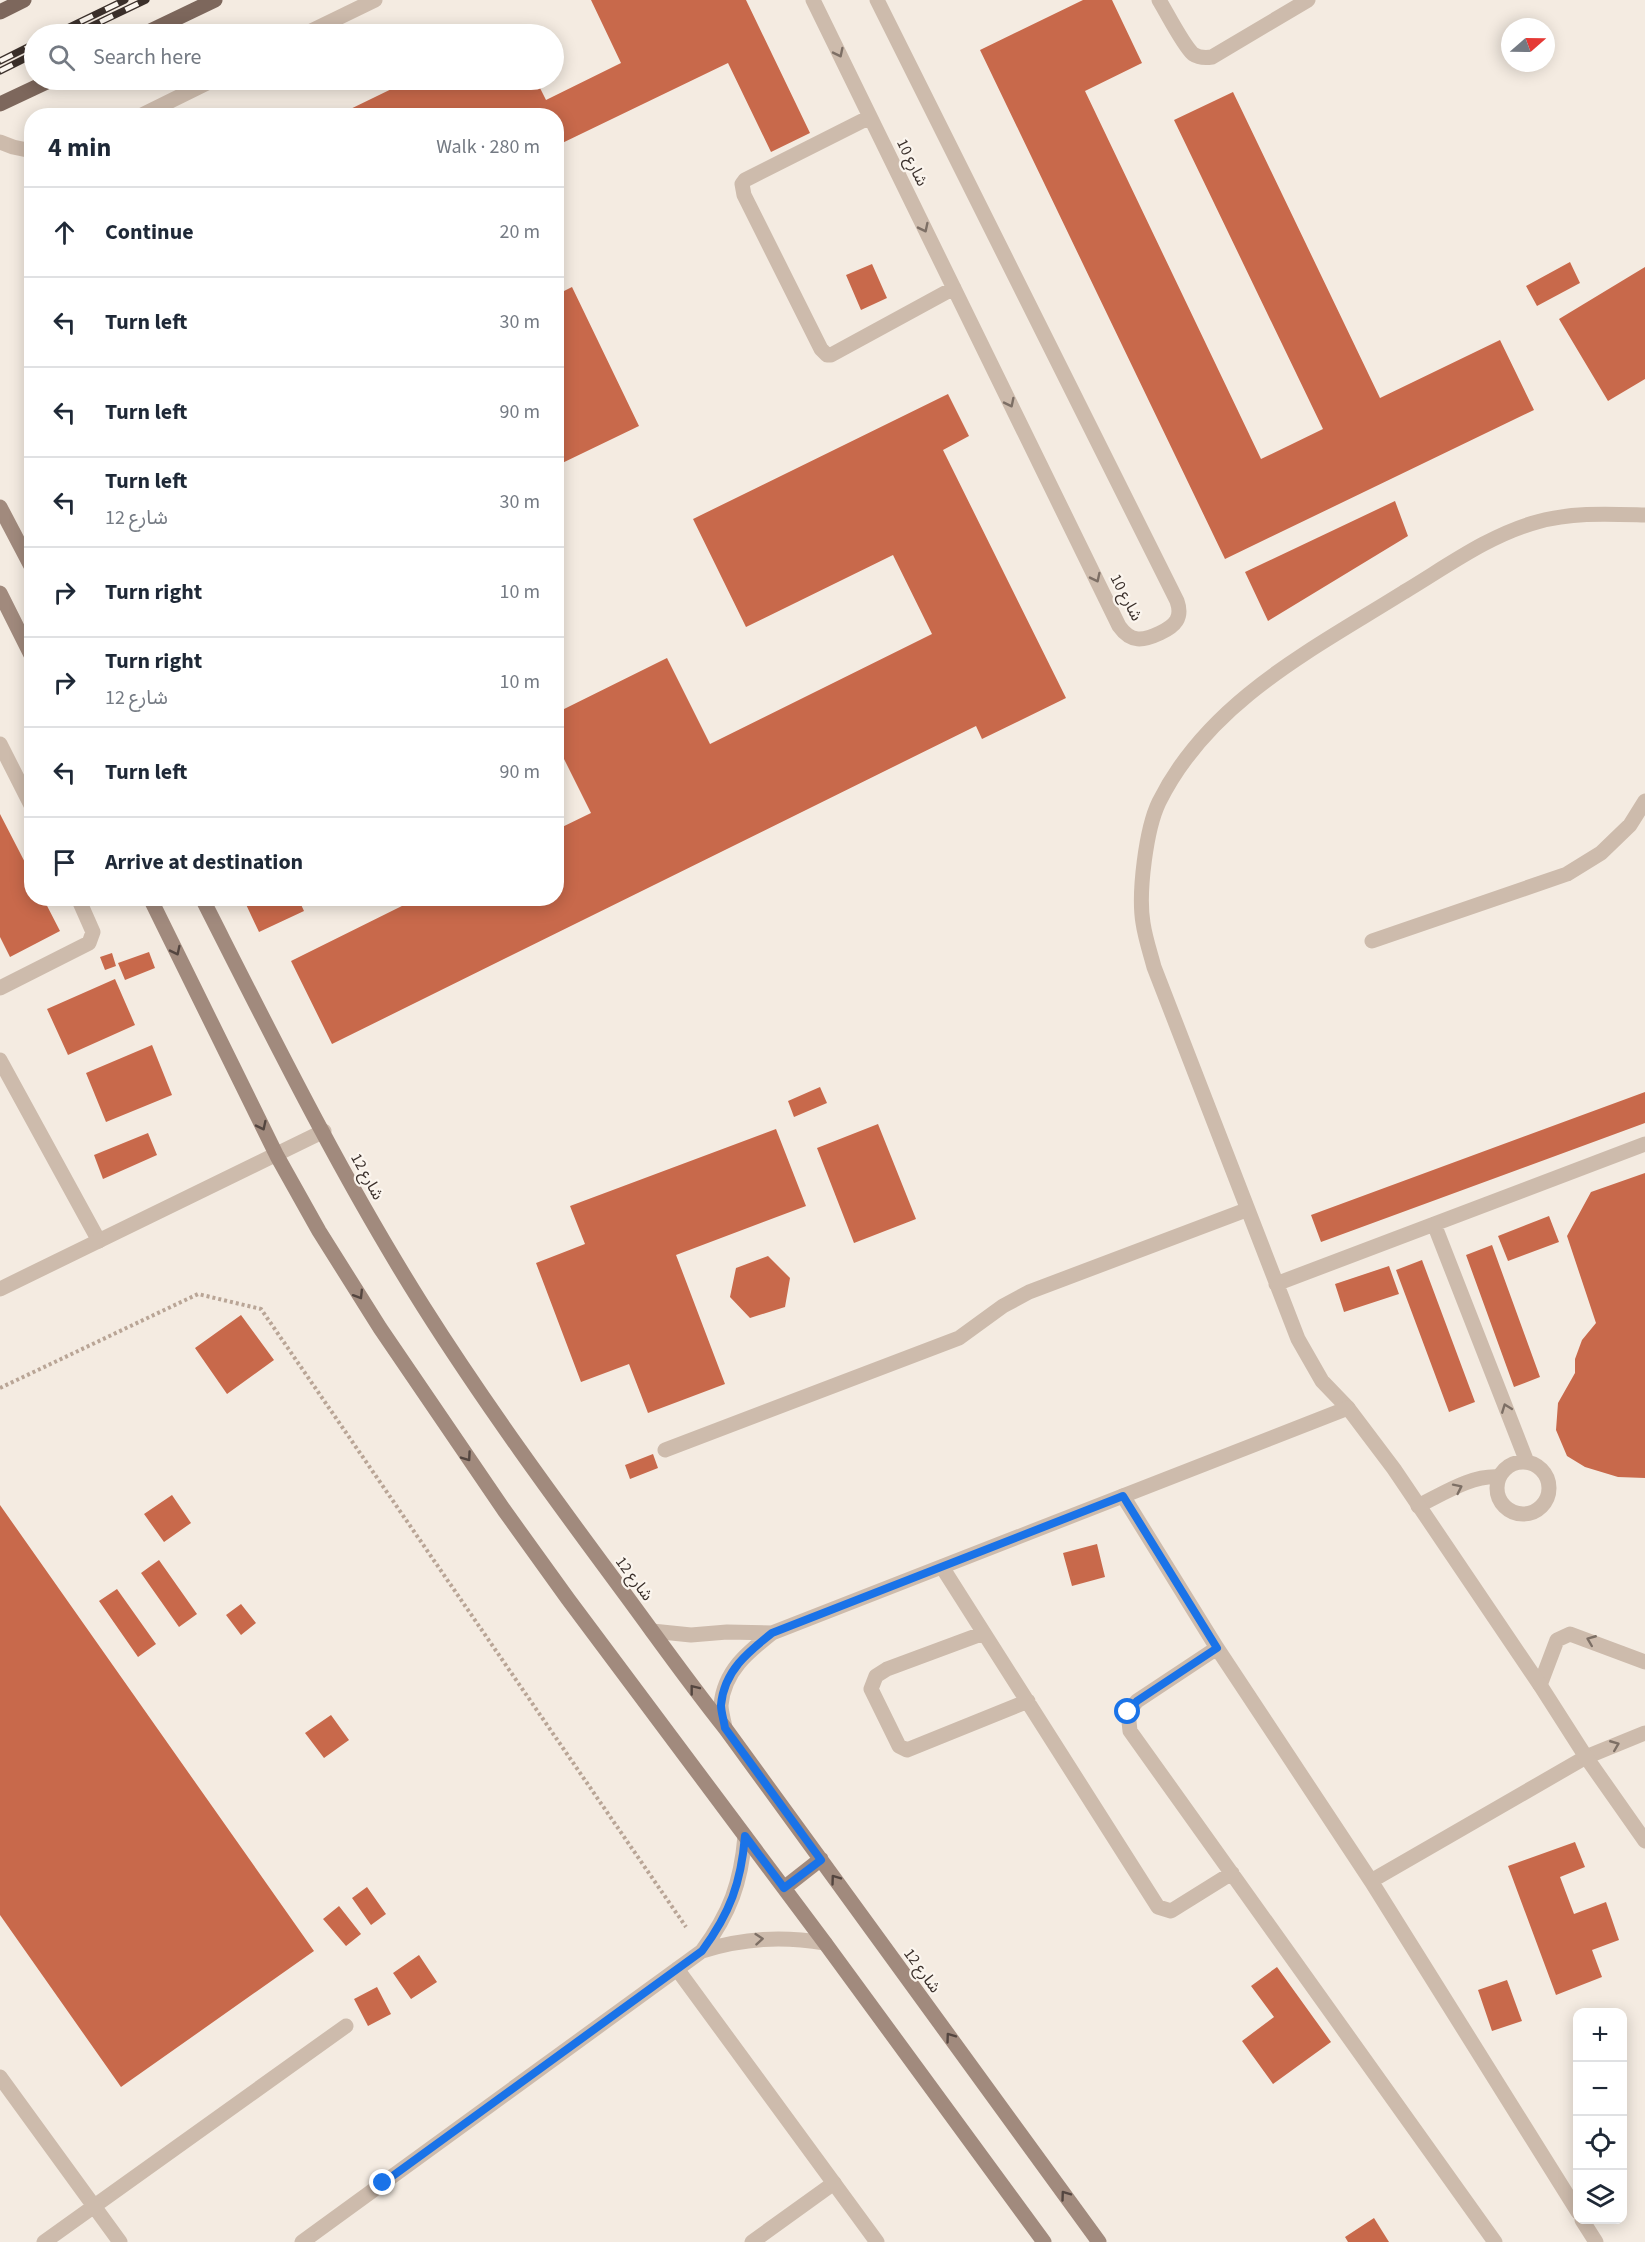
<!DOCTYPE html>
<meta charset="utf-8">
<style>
body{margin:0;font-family:"Source Sans 3","Noto Sans Arabic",sans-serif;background:#f2f2f3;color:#1f2937}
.controls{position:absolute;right:18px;bottom:18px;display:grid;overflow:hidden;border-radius:12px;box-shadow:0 3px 15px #0003}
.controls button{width:54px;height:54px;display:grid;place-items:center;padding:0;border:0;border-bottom:2px solid #e0e1e3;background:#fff;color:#1f2937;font:30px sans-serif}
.compass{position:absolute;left:1501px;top:18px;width:54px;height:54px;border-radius:50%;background:#fff;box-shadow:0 3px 15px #0003;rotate:70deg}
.stop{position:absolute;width:18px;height:18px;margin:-14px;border:4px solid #1a73e8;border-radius:50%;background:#fff}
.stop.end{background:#1a73e8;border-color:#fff;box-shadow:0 2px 6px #0008}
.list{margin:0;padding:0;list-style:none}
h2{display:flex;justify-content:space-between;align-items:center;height:78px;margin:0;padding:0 24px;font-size:26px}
h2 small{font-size:20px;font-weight:400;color:#747a83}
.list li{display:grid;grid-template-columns:39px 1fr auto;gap:18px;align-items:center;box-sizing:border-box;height:90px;padding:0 24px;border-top:2px solid #e0e1e3}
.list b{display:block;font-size:22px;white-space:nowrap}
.list p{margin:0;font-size:20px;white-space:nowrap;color:#747a83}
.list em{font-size:20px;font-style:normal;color:#747a83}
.icon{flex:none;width:33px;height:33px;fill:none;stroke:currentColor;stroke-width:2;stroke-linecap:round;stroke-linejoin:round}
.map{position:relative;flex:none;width:1645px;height:2242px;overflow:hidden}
.search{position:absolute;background:#fff;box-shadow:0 3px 15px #0003;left:24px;top:24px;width:540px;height:66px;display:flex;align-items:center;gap:15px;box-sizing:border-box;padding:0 21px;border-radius:33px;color:#747a83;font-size:22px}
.panel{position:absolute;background:#fff;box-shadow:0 3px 15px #0003;left:24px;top:108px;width:540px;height:798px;border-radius:24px}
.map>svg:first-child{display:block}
.building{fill:#c8694b}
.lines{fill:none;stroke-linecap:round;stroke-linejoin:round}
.path{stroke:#b9a596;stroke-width:4;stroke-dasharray:3 3;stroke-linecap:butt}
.lane{stroke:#cdbbac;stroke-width:15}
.street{stroke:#cdbbac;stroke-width:15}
.secondary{stroke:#a18a7d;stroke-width:15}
.primary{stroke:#7d675c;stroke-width:15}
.rail-casing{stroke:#3b302b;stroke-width:7}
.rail{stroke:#fbf5ee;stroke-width:4.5;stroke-dasharray:14;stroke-linecap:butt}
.oneway{stroke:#7d6f65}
.oneway2{stroke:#544640}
.route{stroke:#1a73e8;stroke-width:8}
.labels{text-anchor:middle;stroke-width:4.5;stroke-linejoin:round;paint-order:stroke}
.street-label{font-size:16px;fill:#3b302b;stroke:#fbf5ee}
</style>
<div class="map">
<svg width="1645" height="2242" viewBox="0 0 1645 2242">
<rect width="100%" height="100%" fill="#f4ebe1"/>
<path class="building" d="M591,0H746L810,133L771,152L728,63L556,146V116H336L410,80H536L546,100L621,63Z
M1083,0H1112L1142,63L1085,91L1261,459L1323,429L1174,120L1233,92L1380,398L1500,340L1534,410L1225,559L980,50Z
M1570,262L1580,283L1537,306L1526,286Z
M872,264L887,298L861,310L846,275Z
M1645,267V379L1608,401L1559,319Z
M572,287L639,426L556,466V295Z
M948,394L969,436L943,450L1066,698L982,739L976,726L332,1044L291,961L418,898H556V830L591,813L556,743V713L667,658L710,744L932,634L893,555L746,627L693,519Z
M1395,501L1408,536L1268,621L1245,572Z
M0,814L32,876V898H43L60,931L10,957L0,937Z
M243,898H298L304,911L259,932Z
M149,952L155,968L125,980L118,963Z
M112,953L116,966L105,970L100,957Z
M115,979L135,1025L68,1055L47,1009Z
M152,1045L172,1095L106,1122L86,1073Z
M820,1087L827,1103L794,1117L788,1101Z
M1645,1092V1123L1321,1242L1311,1215Z
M878,1124L916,1219L854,1243L817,1148Z
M776,1129L806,1206L676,1255L725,1384L648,1413L629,1364L581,1382L536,1263L585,1244L570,1206Z
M148,1133L157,1155L103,1179L94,1155Z
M1645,1173V1478L1618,1477L1585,1467L1567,1456L1556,1430L1558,1403L1575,1373V1359L1582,1340L1596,1323L1567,1236L1591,1192Z
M1549,1216L1559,1242L1508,1261L1498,1236Z
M1492,1245L1540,1377L1514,1387L1466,1255Z
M768,1256L790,1278L785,1307L750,1318L730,1297L736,1268Z
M1422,1260L1475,1402L1449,1412L1396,1270Z
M1389,1266L1399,1294L1344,1312L1335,1284Z
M241,1315L274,1360L227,1394L195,1348Z
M653,1454L658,1468L630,1479L625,1465Z
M172,1495L191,1523L164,1542L144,1514Z
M0,1505L314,1951L121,2087L0,1915Z
M1097,1544L1105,1577L1072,1586L1063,1553Z
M159,1560L197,1614L179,1627L141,1573Z
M117,1589L156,1644L138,1657L99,1601Z
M241,1604L256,1623L241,1635L226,1615Z
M331,1715L349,1740L324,1758L305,1733Z
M1575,1842L1585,1867L1560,1877L1574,1914L1606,1902L1619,1940L1592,1950L1602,1977L1556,1995L1508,1866Z
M367,1887L386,1914L371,1925L352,1898Z
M339,1906L361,1934L346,1946L323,1919Z
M419,1955L437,1982L411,1999L393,1973Z
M1277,1967L1331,2042L1273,2084L1242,2041L1274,2017L1251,1986Z
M1507,1980L1522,2021L1492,2031L1478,1990Z
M377,1987L391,2014L368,2026L354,1999Z
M1374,2218L1389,2242H1348L1345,2237Z"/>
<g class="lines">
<path class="path" d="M0,1388L198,1294L261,1309L686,1927"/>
<path class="lane" d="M813,0L1119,626C1131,643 1143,641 1160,633C1175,626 1183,618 1177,601L877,0
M1159,0C1167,13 1183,45 1193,54C1199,58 1205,58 1212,57L1308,0
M305,34L375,0
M140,116L213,80
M870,117L745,180L742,184L744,195L821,349L827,355H831L954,288
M0,142L13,147L32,151
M0,744L32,807
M1372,941L1567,874L1601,853L1630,825L1645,801
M0,988L89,943L93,932L78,898
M0,1060L99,1241
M1434,1224L1527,1462
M1276,1284L1645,1144
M1348,1408L1322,1381L1298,1339L1154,967C1150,952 1145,937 1143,923C1138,893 1146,829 1159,802C1209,701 1313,649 1404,592C1446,567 1489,535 1537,522C1572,512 1609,514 1645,515
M665,1450L959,1338L1003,1306L1029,1292L1246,1210
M1497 1488a26 26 0 1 1 52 0a26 26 0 1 1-52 0Z
M1123,1496L1217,1648L1371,1881
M1418,1506C1443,1494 1471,1475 1499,1477
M942,1567L1158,1907L1171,1911L1232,1873
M984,1633L887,1669L876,1676L871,1689L899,1746L907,1750L1028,1701
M1217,1648L1137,1701L1128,1712L1130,1731L1495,2242
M1540,1685L1557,1640L1570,1634L1645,1662
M0,2077L120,2242
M1578,2212L1371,1881L1586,1757L1645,1733
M1582,2220L1596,2242
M44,2242L346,2026
M752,2242L834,2183"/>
<path class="street" d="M0,1289L324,1131
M652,1631L691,1635L727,1632L772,1633
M725,1728C724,1721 721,1712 721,1705C724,1671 748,1652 772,1633L1348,1408L1394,1469L1540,1685L1586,1757L1645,1841
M702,1951C730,1913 741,1883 745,1836
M677,1969L877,2242
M302,2242L702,1951C744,1938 782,1936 825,1943"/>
<path class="secondary" d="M0,507L32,568
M0,593L32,657
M150,898L277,1156L319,1231L380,1328L504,1510L568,1599L825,1943L1044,2242
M202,898C272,1036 341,1176 423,1306C485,1404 553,1497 622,1590C656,1636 689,1683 725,1728L1099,2242
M784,1888L821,1859"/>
<path class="primary" d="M0,12L24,0
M144,34L215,0
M0,104L51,80"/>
<defs>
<path id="rail" d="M55,34L125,0
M75,34L146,0
M0,61L34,44
M0,71L34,54"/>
</defs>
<use href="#rail" class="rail-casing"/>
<use href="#rail" class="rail"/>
</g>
<defs><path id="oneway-chevron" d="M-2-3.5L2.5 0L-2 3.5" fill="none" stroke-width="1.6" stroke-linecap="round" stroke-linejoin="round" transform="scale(1.5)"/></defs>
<g class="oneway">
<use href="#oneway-chevron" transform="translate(839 53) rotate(64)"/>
<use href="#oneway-chevron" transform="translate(924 228) rotate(64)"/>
<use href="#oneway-chevron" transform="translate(1010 403) rotate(64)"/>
<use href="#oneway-chevron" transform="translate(1096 578) rotate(64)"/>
<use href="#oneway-chevron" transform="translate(1506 1408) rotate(-111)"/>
<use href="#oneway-chevron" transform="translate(1458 1488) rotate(-26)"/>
<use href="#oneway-chevron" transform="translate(1591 1640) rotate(-158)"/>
<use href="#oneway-chevron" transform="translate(1615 1745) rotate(-22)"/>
<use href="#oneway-chevron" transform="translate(759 1939) rotate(-5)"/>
</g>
<g class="oneway2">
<use href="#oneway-chevron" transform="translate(176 951) rotate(64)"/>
<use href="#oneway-chevron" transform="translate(262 1126) rotate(64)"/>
<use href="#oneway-chevron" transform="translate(359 1295) rotate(58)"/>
<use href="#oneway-chevron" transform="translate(467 1457) rotate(55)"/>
<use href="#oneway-chevron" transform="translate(694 1689) rotate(-128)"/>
<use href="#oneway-chevron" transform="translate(835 1879) rotate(-126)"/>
<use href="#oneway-chevron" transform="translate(950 2037) rotate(-126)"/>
<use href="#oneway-chevron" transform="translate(1065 2195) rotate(-126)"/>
</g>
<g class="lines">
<path class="route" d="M383,2183L702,1951C730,1913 741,1883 745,1836L784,1888L821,1860L725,1728C724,1721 721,1712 721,1705C724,1671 748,1652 772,1633L1123,1496L1217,1648L1137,1701L1128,1712"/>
</g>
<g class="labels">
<g class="street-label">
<text transform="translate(913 162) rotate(64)" y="6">شارع 10</text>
<text transform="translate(1127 597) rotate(62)" y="6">شارع 10</text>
<text transform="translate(368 1176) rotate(61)" y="6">شارع 12</text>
<text transform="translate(635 1578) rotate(53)" y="6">شارع 12</text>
<text transform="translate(923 1970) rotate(54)" y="6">شارع 12</text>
</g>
</g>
</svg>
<div class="controls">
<button>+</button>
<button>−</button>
<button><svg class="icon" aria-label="locate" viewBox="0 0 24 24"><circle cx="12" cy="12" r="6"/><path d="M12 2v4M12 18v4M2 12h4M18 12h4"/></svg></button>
<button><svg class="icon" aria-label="layers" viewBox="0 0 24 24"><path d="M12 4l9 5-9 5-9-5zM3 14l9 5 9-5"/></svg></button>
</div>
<svg class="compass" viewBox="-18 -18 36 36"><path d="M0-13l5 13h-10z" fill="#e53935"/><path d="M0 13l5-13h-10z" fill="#747a83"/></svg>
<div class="stop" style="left:1128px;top:1712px"></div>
<div class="stop end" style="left:383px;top:2183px"></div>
<div class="search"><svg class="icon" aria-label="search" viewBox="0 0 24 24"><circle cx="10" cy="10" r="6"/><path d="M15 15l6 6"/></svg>Search here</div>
<section class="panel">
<h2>4 min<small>Walk · 280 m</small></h2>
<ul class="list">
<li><svg class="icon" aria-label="ahead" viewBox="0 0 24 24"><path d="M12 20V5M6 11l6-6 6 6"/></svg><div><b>Continue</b></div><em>20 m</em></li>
<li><svg class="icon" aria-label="left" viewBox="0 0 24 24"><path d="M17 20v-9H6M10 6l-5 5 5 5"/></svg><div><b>Turn left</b></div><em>30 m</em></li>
<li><svg class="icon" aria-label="left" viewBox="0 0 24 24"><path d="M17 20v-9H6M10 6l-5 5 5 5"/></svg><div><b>Turn left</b></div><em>90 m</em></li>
<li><svg class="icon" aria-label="left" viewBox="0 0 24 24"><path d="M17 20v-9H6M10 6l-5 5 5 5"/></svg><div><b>Turn left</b><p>شارع 12</p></div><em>30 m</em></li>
<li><svg class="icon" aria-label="right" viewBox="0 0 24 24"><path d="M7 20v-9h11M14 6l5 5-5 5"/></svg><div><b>Turn right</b></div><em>10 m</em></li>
<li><svg class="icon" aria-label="right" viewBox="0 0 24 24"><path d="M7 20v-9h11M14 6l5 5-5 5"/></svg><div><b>Turn right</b><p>شارع 12</p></div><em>10 m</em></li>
<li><svg class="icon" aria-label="left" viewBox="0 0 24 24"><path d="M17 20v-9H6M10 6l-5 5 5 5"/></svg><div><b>Turn left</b></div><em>90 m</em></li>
<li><svg class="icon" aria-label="arrive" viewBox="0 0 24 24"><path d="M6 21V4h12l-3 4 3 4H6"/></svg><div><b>Arrive at destination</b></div></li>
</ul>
</section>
</div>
